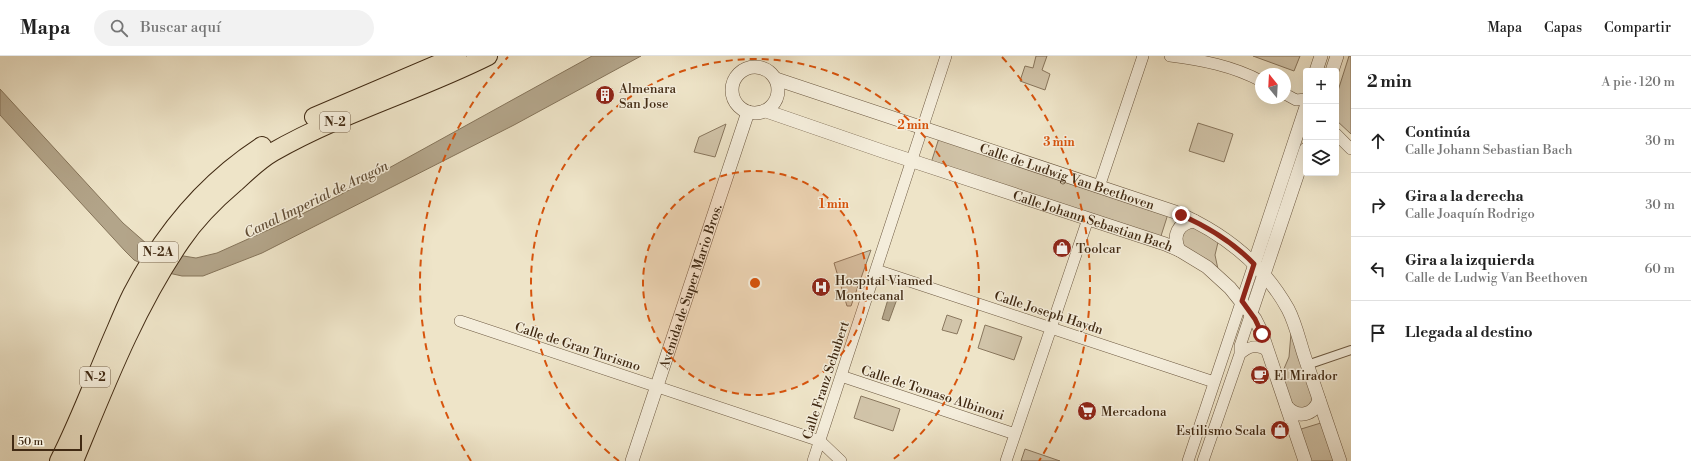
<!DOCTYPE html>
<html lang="es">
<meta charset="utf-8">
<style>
body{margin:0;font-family:"Libre Bodoni",serif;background:#f2f2f2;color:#222}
.controls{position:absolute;right:12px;top:12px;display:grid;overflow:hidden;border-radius:4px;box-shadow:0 4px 16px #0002}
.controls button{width:36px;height:36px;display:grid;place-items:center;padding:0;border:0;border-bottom:1px solid #e0e0e0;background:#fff;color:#222;font:20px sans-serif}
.compass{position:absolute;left:1255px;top:12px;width:36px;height:36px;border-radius:50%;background:#fff;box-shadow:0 4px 16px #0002;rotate:342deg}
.scale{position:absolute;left:12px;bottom:10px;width:70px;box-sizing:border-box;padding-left:4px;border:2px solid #412a13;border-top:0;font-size:11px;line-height:14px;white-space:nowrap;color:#412a13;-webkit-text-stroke:3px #f4eddb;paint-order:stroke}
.stop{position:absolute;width:12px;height:12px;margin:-9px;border:3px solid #8f2418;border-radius:50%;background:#fff}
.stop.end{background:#8f2418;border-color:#fff;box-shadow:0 1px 4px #0008}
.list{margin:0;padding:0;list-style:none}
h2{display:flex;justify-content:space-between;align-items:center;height:52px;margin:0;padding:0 16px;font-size:17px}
h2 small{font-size:13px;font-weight:400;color:#767676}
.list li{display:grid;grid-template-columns:26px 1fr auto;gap:12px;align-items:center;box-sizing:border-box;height:64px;padding:0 16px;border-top:1px solid #e0e0e0}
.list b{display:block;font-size:15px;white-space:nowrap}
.list p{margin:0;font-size:13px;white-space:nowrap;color:#767676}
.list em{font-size:13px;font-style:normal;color:#767676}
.icon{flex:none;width:22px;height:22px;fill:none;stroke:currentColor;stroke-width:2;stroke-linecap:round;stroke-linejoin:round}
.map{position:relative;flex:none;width:1351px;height:405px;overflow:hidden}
header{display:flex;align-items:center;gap:24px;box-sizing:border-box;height:56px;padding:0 20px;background:#fff;border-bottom:1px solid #e0e0e0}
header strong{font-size:19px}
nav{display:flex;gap:22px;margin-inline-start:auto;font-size:14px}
.search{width:280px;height:36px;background:#f2f2f2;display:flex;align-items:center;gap:10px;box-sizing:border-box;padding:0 14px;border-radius:22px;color:#767676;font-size:15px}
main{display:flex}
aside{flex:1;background:#fff}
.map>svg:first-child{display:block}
.green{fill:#d1c4a9;stroke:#89775e}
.water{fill:#b3a58a;stroke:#85745a}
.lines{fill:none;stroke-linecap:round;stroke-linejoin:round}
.pedestrian-casing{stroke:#6c5840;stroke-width:10}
.minor-casing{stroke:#6c5840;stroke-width:12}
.tertiary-casing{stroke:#6c5840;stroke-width:14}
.trunk-casing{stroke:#412a13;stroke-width:20}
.pedestrian{stroke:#f4eddb;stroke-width:8}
.minor{stroke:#f4eddb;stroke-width:11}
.tertiary{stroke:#f4eddb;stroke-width:13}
.trunk{stroke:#eee4c8;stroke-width:18}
.route{stroke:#8f2418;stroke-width:5}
.ring{fill:none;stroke:#d7540d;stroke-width:2;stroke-dasharray:7 5}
.labels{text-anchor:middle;stroke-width:3;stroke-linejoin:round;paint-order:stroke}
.shield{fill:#f4eddb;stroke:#77644f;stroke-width:1}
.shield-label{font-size:12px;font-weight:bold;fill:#412a13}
.poi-label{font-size:13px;fill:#412a13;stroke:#f4eddb;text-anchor:start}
.street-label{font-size:13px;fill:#412a13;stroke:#f4eddb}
.water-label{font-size:14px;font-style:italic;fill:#634f37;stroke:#f4eddb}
.centre{fill:#d7540d;stroke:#f4eddb;stroke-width:2}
.ring-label{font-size:12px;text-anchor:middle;font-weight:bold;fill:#d7540d;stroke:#f4eddb;stroke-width:3;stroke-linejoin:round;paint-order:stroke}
</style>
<header>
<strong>Mapa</strong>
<div class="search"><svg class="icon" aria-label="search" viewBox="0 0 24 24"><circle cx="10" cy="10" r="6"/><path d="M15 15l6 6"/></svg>Buscar aquí</div>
<nav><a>Mapa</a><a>Capas</a><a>Compartir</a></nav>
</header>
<main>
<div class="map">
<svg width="1351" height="405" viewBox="0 0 1351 405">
<rect width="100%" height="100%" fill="#eee4c8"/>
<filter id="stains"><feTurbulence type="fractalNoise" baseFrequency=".005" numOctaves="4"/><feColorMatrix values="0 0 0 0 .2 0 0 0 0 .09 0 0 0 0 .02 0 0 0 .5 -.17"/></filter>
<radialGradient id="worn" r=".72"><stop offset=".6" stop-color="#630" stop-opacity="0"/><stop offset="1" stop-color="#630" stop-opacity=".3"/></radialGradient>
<path class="green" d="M1036,0H1047L1042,14L1050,18L1045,34L1020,25L1025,10L1033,12Z
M1253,0H1300L1294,15Z
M1349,0H1351V78L1336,64V41Z
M1198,67L1233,78L1224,106L1189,95Z
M726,68L715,101L694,96L699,81Z
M939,82L1168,158L1160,183L931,107Z
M1188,169L1219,182L1215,199L1219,218L1184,194L1180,175Z
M871,194L851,250H847L834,207Z
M947,259L962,264L957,278L942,274Z
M985,269L1022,281L1014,304L978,292Z
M1291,277L1314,338L1312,350L1296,355L1280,322L1289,301Z
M861,340L900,353L893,375L854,362Z
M1324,366L1337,405H1308L1298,374Z
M1025,393L1060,405H1021Z"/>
<path class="water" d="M592,0H641L514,69L262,197L203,220H182L155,214L134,204L125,195L0,59V33L123,167L147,188L165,197L196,202L217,197L286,166L340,139Z
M889,240L897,243L889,265L882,263Z"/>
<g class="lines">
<defs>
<path id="pedestrian" d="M1307,309L1351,294"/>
<path id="minor" d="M1170,0C1202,4 1233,10 1261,25
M1285,38L1296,44L1306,43
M1336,78L1351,93
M1099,131L1143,0
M876,214L1214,326
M460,265L820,385L841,405
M1240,298C1249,290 1257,288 1268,295
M841,320L1015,378
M813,405L946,0
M1006,405L1088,163
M1188,405L1254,208
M1203,405L1240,298V290L1251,257"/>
<g id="tertiary">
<circle cx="755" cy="34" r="23"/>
<path d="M1316,15L1321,0"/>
<path d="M1332,15L1337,0"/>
<path id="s1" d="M776,23L1175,156C1222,176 1263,208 1288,253C1296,268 1300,288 1306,305C1317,338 1329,372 1340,405"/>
<path id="s2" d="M766,55L885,96L1165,188L1179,194L1207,211L1230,232L1255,263L1261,275L1305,405"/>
<path d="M1179,194C1172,180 1178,167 1194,165"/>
<path d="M1254,208L1306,51"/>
<path d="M1251,257L1306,93"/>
<path d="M1287,351C1298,363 1314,359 1319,344"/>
<path id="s3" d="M632,405L748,56"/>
</g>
<path id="trunk" d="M314,61L457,0
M59,405C80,364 97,317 116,274C121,262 126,250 132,238C163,178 205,127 262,90
M74,405C105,330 135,252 181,185C196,163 215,144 235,127C247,116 259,104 273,96C341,57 418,35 488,0"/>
</defs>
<use href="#pedestrian" class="pedestrian-casing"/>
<use href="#minor" class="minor-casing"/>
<use href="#tertiary" class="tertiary-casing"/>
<use href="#trunk" class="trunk-casing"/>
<use href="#pedestrian" class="pedestrian"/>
<use href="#minor" class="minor"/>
<use href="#tertiary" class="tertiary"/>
<use href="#trunk" class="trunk"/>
</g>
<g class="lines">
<path class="route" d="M1181,159C1208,171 1234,187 1254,208L1242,245L1255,263L1262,278"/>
</g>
<circle cx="755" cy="227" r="112" fill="#d7540d" fill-opacity=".12"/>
<g class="ring">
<circle cx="755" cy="227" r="112"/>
<path d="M619 405A224 224 0 1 1 891 405"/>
<path d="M471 405A335 335 0 0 1 508 1M1002 1A335 335 0 0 1 1039 405"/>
</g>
<defs>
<symbol id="building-disc" viewBox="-11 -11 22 22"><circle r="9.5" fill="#8f2418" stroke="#f4eddb"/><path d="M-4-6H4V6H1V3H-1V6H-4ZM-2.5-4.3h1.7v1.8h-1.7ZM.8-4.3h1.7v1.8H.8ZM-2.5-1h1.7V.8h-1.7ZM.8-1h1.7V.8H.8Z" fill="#fff"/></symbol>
<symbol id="shop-disc" viewBox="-11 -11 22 22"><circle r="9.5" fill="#8f2418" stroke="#f4eddb"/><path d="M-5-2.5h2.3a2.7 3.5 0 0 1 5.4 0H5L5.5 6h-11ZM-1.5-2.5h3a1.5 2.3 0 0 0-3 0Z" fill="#fff"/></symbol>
<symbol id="hospital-disc" viewBox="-11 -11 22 22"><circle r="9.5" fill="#8f2418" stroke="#f4eddb"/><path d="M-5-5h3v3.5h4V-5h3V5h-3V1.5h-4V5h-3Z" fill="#fff"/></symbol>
<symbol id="cafe-disc" viewBox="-11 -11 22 22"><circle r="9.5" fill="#8f2418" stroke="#f4eddb"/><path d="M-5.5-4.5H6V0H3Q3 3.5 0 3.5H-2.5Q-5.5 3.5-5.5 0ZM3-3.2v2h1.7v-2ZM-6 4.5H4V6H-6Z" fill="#fff"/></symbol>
<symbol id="supermarket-disc" viewBox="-11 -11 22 22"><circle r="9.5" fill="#8f2418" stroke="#f4eddb"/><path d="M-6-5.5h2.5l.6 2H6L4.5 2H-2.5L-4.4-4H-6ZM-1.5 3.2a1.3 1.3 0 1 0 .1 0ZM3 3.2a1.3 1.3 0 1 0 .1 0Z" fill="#fff"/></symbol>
</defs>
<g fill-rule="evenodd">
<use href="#building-disc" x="594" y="28" width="22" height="22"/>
<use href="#shop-disc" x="1051" y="181" width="22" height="22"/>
<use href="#hospital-disc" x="810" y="220" width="22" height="22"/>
<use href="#cafe-disc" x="1249" y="308" width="22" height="22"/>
<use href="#supermarket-disc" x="1076" y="344" width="22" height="22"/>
<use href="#shop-disc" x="1269" y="363" width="22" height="22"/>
</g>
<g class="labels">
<g class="shield">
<rect x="320" y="56" width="30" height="20" rx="3"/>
<rect x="138" y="186" width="40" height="20" rx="3"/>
<rect x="80" y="311" width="30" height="20" rx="3"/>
</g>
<g class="shield-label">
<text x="335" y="70">N-2</text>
<text x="158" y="200">N-2A</text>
<text x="95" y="325">N-2</text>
</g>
<g class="poi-label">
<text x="619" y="37">Almenara<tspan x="619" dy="15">San Jose</tspan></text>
<text x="1076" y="197">Toolcar</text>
<text x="835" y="229">Hospital Viamed<tspan x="835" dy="15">Montecanal</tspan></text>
<text x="1274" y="324">El Mirador</text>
<text x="1101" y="360">Mercadona</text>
<text x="1266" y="379" text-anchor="end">Estilismo Scala</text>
</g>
<g class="street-label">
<text dy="5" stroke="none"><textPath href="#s1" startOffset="307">Calle de Ludwig Van Beethoven</textPath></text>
<text dy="5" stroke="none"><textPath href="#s2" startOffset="345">Calle Johann Sebastian Bach</textPath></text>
<text dy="5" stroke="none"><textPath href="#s3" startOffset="184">Avenida de Super Mario Bros.</textPath></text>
<text transform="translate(1049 256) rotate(18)" y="5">Calle Joseph Haydn</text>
<text transform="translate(578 290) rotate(18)" y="5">Calle de Gran Turismo</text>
<text transform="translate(825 324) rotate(-72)" y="5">Calle Franz Schubert</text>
<text transform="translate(933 336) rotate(18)" y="5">Calle de Tomaso Albinoni</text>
</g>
<g class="water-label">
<text transform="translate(316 143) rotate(-26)" y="5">Canal Imperial de Aragón</text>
</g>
</g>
<circle cx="755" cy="227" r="6" class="centre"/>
<g class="ring-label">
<text x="913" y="73">2 min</text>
<text x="1059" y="90">3 min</text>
<text x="834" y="152">1 min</text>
</g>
<rect width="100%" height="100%" filter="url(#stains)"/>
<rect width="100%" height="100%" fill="url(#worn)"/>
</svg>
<div class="controls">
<button>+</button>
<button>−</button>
<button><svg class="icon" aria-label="layers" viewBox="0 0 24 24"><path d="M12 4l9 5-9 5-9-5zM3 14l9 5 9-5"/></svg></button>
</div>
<svg class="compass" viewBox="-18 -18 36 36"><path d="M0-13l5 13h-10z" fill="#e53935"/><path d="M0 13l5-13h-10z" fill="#767676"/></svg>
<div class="scale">50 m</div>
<div class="stop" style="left:1262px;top:278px"></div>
<div class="stop end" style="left:1181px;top:159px"></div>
</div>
<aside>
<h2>2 min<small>A pie · 120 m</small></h2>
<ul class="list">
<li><svg class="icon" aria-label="ahead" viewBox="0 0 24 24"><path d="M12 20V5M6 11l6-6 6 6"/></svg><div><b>Continúa</b><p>Calle Johann Sebastian Bach</p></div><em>30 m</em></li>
<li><svg class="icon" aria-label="right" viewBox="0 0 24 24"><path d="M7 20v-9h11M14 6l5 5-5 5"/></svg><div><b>Gira a la derecha</b><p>Calle Joaquín Rodrigo</p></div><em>30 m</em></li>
<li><svg class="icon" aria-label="left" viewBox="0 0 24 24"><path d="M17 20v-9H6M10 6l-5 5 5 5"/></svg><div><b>Gira a la izquierda</b><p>Calle de Ludwig Van Beethoven</p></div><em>60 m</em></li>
<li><svg class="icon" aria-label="arrive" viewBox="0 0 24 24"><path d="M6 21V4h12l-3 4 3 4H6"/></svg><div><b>Llegada al destino</b></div></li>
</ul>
</aside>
</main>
